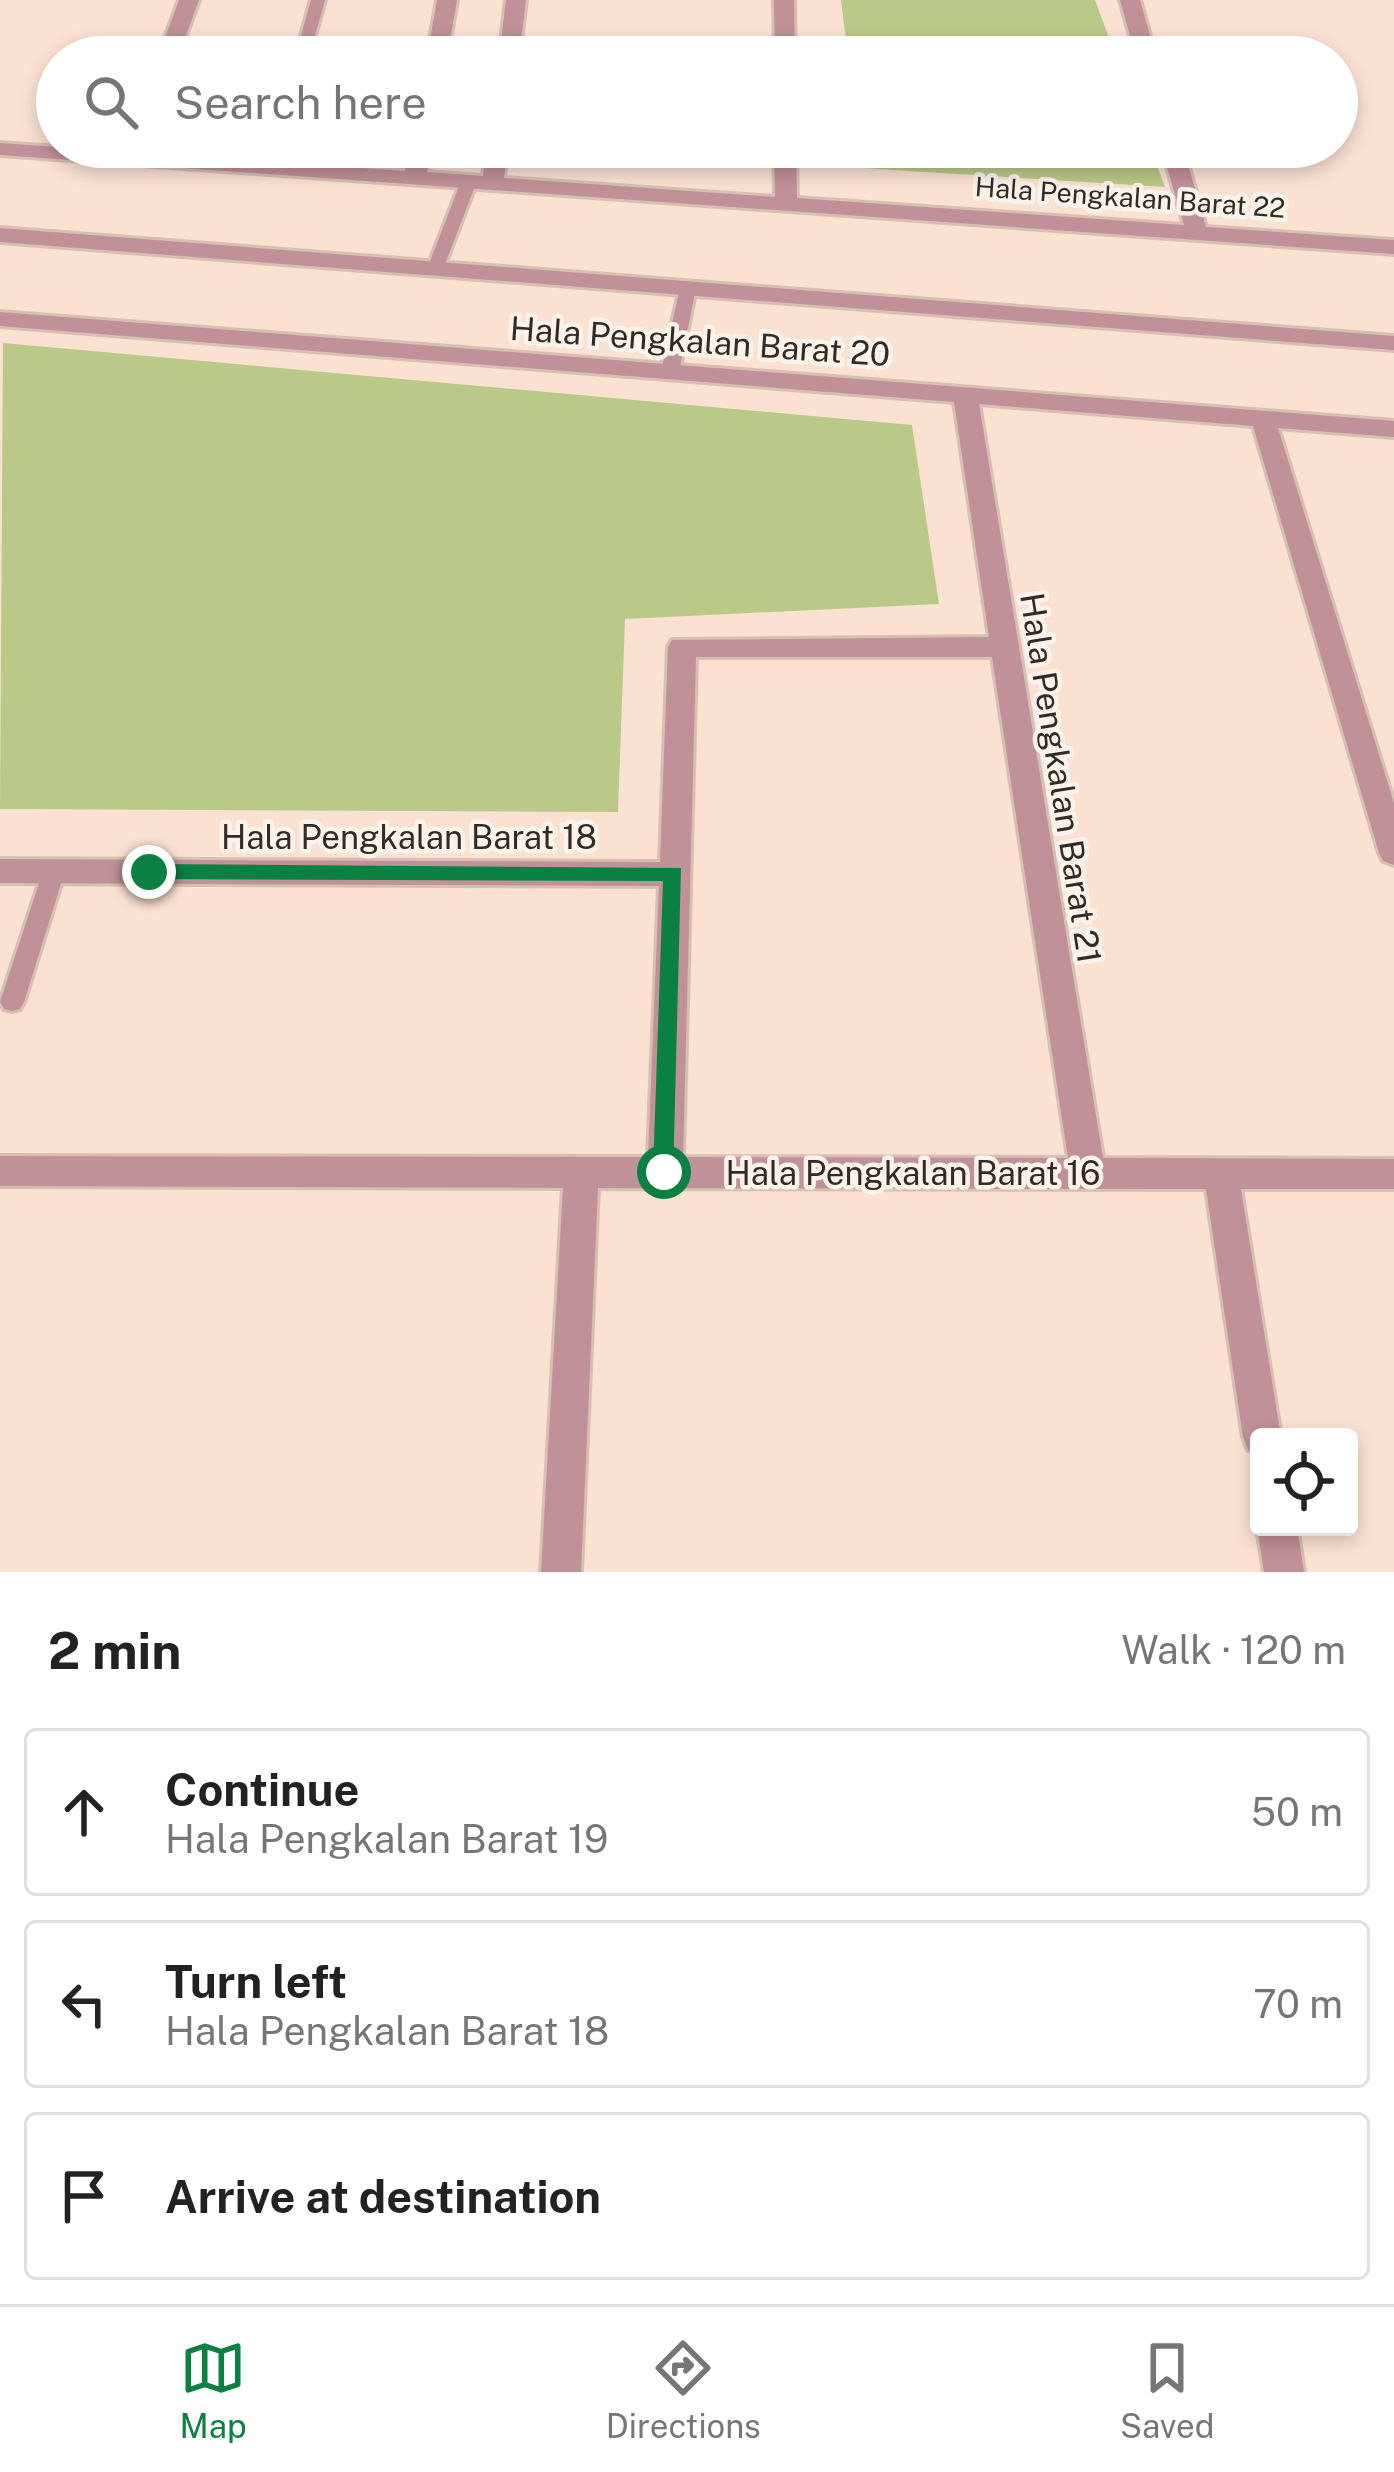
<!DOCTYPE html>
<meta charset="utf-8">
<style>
body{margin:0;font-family:"Public Sans",sans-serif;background:#f6f6f6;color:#222}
.controls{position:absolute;right:36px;bottom:36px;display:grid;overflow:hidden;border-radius:12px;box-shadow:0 6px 18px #0003}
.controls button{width:108px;height:108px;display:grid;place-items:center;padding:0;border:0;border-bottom:3px solid #e0e0e0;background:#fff;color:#222;font:60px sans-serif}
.stop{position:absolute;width:36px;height:36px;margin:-27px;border:9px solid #0b8043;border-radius:50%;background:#fff}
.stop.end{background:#0b8043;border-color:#fff;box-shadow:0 3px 12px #0008}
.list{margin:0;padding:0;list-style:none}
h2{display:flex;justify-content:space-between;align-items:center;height:156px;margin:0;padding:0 48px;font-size:51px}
h2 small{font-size:39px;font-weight:400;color:#767676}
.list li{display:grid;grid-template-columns:78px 1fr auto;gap:36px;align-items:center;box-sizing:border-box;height:168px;margin:0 24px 24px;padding:0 24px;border:3px solid #e0e0e0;border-radius:12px}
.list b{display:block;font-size:45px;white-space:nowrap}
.list p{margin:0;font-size:39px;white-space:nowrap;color:#767676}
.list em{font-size:39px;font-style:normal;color:#767676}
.icon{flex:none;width:66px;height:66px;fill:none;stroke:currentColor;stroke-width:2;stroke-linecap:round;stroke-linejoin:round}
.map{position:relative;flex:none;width:1394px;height:1572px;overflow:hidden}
.search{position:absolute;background:#fff;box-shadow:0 6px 18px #0003;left:36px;right:36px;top:36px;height:132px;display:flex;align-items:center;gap:30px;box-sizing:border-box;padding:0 42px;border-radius:66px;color:#767676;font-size:45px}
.sheet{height:732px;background:#fff}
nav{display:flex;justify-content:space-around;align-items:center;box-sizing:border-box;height:168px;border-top:3px solid #e0e0e0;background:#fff;font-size:33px;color:#767676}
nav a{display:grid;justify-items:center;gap:6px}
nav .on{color:#0b8043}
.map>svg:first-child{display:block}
.green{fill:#bbc988}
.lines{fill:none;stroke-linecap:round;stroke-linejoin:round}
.lane-casing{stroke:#d7c0b3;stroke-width:6}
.street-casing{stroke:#d7c0b3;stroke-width:6}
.lane{fill:#c09198;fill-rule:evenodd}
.street{fill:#c09198;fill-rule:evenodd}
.route{fill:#0b8043}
.labels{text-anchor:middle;stroke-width:9;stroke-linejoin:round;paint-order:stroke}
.far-street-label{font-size:27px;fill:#332a24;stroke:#fcf2ec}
.street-label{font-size:33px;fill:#332a24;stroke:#fcf2ec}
</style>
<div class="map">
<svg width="1394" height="1572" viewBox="0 0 1394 1572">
<rect width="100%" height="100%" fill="#fbe1d2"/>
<path class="green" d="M841,0H1095L1116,57H848Z
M859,147H1150L1165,187L862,168Z
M3,343L912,425L939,604L625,619L618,812L0,809Z"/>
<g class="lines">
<defs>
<path id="lane" d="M311,0H325L309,57H295Z
M268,147H282L277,168L269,173L261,168Z
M469,176L477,181L443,269L441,272H429L427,269L461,181Z
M688,283L696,288L679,372L670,377L661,372L680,288Z
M54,863L62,865L65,871L24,1002L20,1009L12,1011L4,1009L0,1002L43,871L46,865Z"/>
<path id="street" d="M179,0H199L178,57H158Z
M437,0H457L447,57H427Z
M506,0H526L519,57H499Z
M774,0H794L795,57H775Z
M1120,0H1140L1156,57H1136Z
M0,143L405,171L409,147H431L427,172L483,176L486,147H508L504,178L775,197L774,147H796L797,198L1184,225L1161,147H1183L1206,227L1394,240V254L0,155Z
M0,228L1394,336V350L0,242Z
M0,312L1394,421V437L1278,428L1394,803V865L1383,861L1379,853L1253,426L979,404L1103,1158L1394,1159V1189H1241L1281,1437H1259V1454L1248,1450L1243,1437L1206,1189L598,1188L581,1572H541L563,1188L0,1186V1156L648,1157L659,886L0,883V859L660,862L668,647L672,640L989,637L954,402L0,326ZM696,657H992L1068,1158L683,1157Z
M1259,1522V1527H1297L1304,1572H1264L1257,1527Z"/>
</defs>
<use href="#lane" class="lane-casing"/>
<use href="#street" class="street-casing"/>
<use href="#lane" class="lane"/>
<use href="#street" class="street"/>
</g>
<path class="route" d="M149,864L681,868L673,1179H656L653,1172L663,881L149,879L139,872Z"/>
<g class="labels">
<g class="far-street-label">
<text transform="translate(1130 198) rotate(4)" y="9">Hala Pengkalan Barat 22</text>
</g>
<g class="street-label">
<text transform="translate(700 341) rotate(4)" y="12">Hala Pengkalan Barat 20</text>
<text transform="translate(1061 778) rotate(81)" y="12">Hala Pengkalan Barat 21</text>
<text x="409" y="849">Hala Pengkalan Barat 18</text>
<text x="913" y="1185">Hala Pengkalan Barat 16</text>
</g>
</g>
</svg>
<div class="controls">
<button><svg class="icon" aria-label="locate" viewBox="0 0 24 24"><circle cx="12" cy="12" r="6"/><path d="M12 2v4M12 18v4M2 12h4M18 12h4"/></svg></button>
</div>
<div class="stop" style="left:664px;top:1172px"></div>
<div class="stop end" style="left:149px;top:872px"></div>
<div class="search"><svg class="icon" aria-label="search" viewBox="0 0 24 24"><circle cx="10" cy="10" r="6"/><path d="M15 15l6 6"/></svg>Search here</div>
</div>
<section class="sheet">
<h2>2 min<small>Walk · 120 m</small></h2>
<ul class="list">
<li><svg class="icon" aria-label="ahead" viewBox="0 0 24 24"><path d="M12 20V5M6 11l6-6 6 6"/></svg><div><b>Continue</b><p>Hala Pengkalan Barat 19</p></div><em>50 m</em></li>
<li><svg class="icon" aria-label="left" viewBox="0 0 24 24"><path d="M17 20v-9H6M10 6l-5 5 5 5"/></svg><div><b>Turn left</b><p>Hala Pengkalan Barat 18</p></div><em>70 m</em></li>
<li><svg class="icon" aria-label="arrive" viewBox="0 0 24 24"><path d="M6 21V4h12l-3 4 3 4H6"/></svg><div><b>Arrive at destination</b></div></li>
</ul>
</section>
<nav>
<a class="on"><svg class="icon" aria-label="map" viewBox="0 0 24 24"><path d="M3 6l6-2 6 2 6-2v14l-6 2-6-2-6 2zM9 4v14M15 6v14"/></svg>Map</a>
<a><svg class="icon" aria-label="directions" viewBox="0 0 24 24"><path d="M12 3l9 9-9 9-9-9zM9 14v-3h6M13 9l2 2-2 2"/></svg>Directions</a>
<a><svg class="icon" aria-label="saved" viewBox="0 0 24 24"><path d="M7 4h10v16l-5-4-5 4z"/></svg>Saved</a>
</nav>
